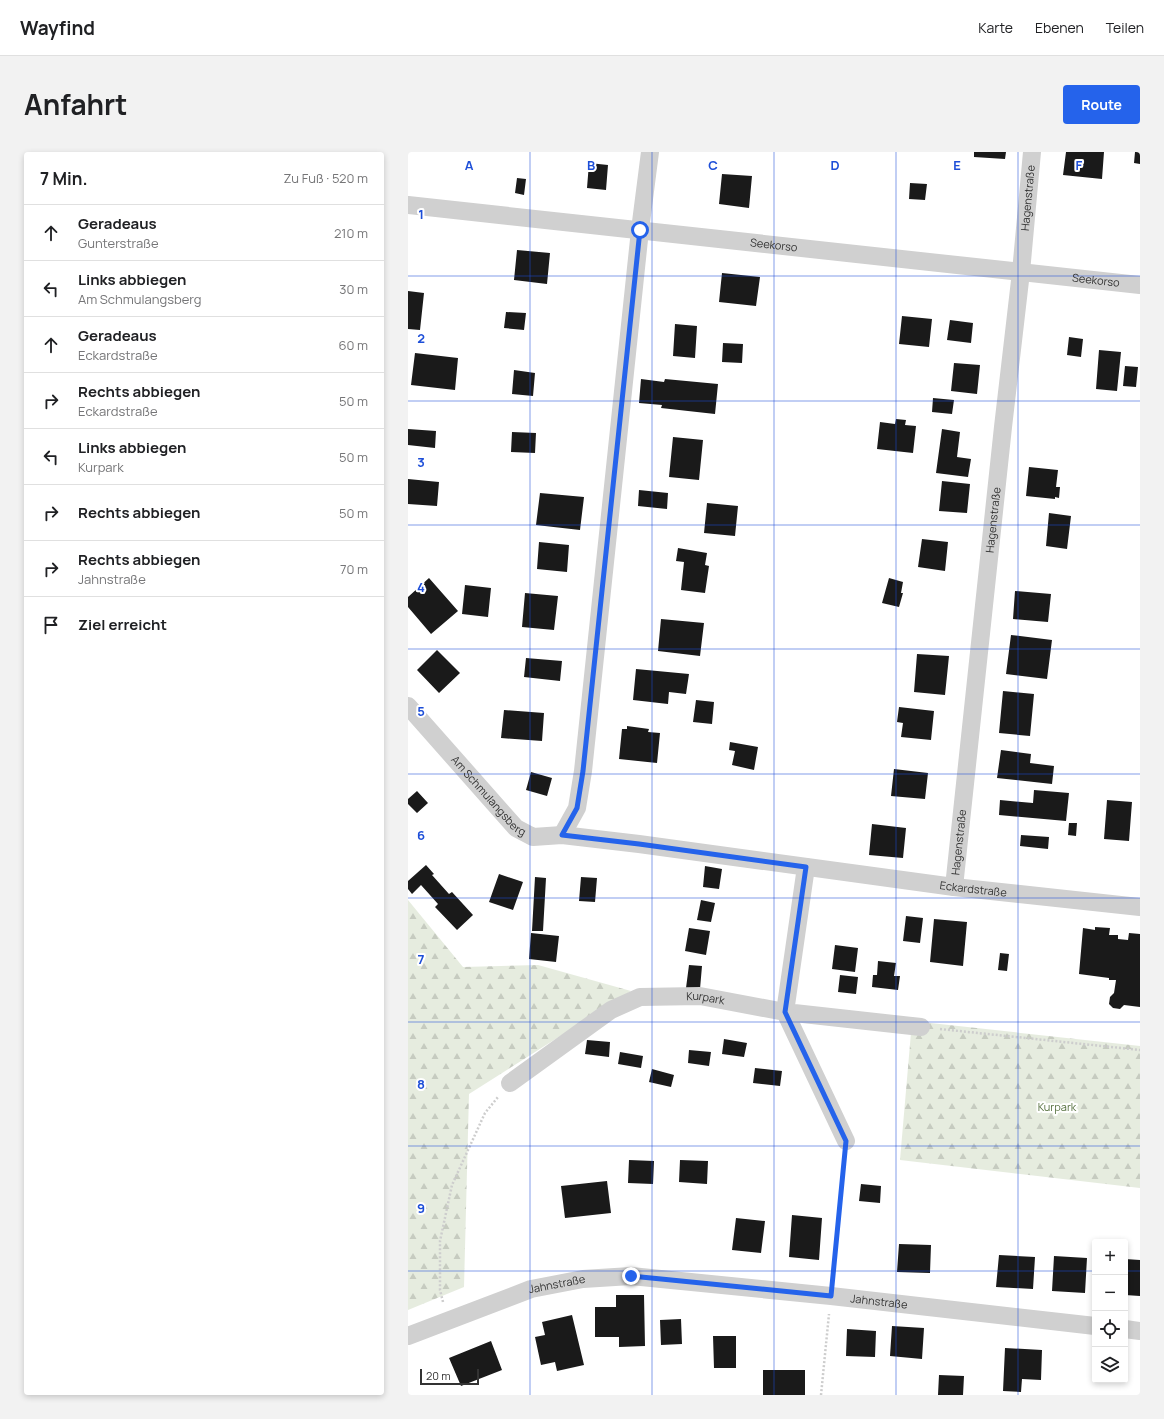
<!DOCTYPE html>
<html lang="de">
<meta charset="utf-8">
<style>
body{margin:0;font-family:Manrope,sans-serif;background:#f2f2f2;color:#202124}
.controls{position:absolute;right:12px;bottom:12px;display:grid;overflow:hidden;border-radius:4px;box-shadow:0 2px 6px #0003}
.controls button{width:36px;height:36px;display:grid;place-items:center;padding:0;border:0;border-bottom:1px solid #e0e0e0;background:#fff;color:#202124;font:20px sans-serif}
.scale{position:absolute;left:12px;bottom:10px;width:59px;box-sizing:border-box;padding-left:4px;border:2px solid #333;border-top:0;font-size:11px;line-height:14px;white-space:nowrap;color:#333;-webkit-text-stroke:3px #fff;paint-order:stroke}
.stop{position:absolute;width:12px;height:12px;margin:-9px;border:3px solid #2563eb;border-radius:50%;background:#fff}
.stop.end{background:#2563eb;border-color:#fff;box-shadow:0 1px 4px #0008}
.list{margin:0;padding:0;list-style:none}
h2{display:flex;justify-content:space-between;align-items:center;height:52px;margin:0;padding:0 16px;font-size:17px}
h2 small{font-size:13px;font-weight:400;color:#757577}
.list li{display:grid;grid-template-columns:26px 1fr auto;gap:12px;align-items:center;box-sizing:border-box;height:56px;padding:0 16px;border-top:1px solid #e0e0e0}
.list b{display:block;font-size:15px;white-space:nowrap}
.list p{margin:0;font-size:13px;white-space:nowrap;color:#757577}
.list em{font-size:13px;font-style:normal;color:#757577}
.icon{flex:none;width:22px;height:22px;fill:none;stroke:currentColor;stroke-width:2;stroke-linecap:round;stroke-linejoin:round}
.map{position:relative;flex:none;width:732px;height:1243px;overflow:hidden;border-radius:4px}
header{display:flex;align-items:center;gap:24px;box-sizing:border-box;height:56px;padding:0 20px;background:#fff;border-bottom:1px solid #e0e0e0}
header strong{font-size:19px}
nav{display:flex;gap:22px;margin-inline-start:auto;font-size:14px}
.intro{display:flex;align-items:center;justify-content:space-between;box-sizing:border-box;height:96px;padding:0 24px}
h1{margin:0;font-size:28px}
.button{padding:10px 18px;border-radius:4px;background:#2563eb;color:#fff;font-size:14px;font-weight:700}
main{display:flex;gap:24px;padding:0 24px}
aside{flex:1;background:#fff;border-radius:4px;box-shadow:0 2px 6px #0003}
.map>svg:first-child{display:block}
.forest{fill:url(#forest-firs)}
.building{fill:#1a1a1a}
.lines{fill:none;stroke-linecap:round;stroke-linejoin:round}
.path{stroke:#cdcdcd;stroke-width:2.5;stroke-dasharray:2 2;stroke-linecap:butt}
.street{stroke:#d0d0d0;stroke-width:18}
.route{stroke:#2563eb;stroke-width:5}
.grid{fill:none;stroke:#1d4ed8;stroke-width:1;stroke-opacity:0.55}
.labels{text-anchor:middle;stroke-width:4;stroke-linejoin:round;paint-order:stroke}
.street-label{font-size:11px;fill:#333;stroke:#fff}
.park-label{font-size:11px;fill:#56703f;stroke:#fff}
.grid-label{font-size:13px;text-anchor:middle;font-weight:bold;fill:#1d4ed8;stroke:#fff;stroke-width:4;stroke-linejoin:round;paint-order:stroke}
</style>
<header>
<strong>Wayfind</strong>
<nav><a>Karte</a><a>Ebenen</a><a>Teilen</a></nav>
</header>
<div class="intro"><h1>Anfahrt</h1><a class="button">Route</a></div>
<main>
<aside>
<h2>7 Min.<small>Zu Fuß · 520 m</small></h2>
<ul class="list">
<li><svg class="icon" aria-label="ahead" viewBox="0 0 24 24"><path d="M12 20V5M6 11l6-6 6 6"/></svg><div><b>Geradeaus</b><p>Gunterstraße</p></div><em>210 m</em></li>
<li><svg class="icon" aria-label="left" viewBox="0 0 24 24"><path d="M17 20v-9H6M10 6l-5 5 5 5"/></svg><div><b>Links abbiegen</b><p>Am Schmulangsberg</p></div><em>30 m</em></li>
<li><svg class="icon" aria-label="ahead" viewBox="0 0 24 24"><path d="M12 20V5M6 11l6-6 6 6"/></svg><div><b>Geradeaus</b><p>Eckardstraße</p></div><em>60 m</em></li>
<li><svg class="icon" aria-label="right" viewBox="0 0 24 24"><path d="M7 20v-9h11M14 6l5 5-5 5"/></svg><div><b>Rechts abbiegen</b><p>Eckardstraße</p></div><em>50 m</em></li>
<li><svg class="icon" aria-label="left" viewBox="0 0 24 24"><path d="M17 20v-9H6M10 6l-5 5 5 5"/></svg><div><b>Links abbiegen</b><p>Kurpark</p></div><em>50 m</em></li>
<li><svg class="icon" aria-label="right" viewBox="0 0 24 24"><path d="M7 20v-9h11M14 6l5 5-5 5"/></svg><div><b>Rechts abbiegen</b></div><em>50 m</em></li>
<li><svg class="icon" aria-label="right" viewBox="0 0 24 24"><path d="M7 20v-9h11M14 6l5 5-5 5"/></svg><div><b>Rechts abbiegen</b><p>Jahnstraße</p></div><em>70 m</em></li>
<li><svg class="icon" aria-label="arrive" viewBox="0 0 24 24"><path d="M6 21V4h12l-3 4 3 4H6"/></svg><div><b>Ziel erreicht</b></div></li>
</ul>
</aside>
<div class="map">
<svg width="732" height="1243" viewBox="0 0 732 1243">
<defs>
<pattern id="forest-firs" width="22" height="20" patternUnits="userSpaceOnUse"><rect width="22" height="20" fill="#e6ecdf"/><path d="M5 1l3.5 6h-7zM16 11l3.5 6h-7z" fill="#c6cbc0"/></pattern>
</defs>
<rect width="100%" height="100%" fill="#fff"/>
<path class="forest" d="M0,748L55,815L130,813L223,839L61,942L56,1135L0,1158Z
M504,869L732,894V1036L492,1008Z"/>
<path class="building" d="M566,0H598L597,7L566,5Z
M658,0H696L694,27L655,23Z
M727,0H732V12L726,11Z
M181,11L200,13L198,38L179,36Z
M314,22L344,24L341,56L311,52Z
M109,26L118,27L116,43L107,41Z
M502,31L519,32L517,48L501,47Z
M109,98L142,101L139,132L106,128Z
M314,121L352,125L348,154L311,150Z
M0,139L16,141L12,178L0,177Z
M98,160L118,161L116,178L96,176Z
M494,164L524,167L521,195L491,192Z
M542,168L565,171L563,191L539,188Z
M267,172L289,174L287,206L265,204Z
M661,185L675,187L673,205L659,203Z
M315,191L335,192L334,211L314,210Z
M691,198L713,200L709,239L688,237Z
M7,201L50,206L47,238L3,233Z
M546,211L572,213L569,242L543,239Z
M717,214L730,215L728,235L715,234Z
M106,218L127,221L125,244L104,242Z
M233,227L256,230L257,227L310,232L307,262L253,256L254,253L231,251Z
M525,246L546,248L544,262L524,260Z
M488,267L498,268L497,273L508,274L505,301L469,297L472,270L487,272Z
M0,277L28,279L27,296L0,293Z
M534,277L552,280L549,305L563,307L560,325L528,321Z
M104,280L128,281L127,301L103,300Z
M265,285L295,288L291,328L261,325Z
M621,315L650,318L648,335H652L651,346L647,345V347L618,344Z
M0,327L31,330L29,354L0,352Z
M534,329L562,332L559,361L531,359Z
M231,338L260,341L259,357L230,354Z
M132,341L176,345L172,378L128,373Z
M299,351L330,354L327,384L296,381Z
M641,361L663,364L659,397L638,394Z
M514,387L540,390L537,419L510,415Z
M131,390L161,393L159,420L129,417Z
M270,396L299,401L297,413L301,414L297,441L273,438L276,410L268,409Z
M21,426L50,459L23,482L0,455V445Z
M481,426L495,430L493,441H495L491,455L474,451Z
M57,433L83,436L80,465L54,462Z
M607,439L643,442L640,470L605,467Z
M117,441L150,444L146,478L114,475Z
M253,467L296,471L292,504L250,499Z
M603,483L644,488L639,527L598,522Z
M29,498L52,521L31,541L9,518Z
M509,502L541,504L537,543L506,540Z
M118,506L154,509L152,529L116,525Z
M228,517L281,522L278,542L261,540L260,552L225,548Z
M595,539L626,542L622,584L591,581Z
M288,548L306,550L304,572L285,570Z
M491,555L526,559L523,588L493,585L495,571L489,570Z
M96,558L136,561L134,589L93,586Z
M219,574L241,577L240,580L252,581L249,611L211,607L214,577H219Z
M322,590L350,595L346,618L324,613L327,599L321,598Z
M593,598L623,602L622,611L646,614L644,632L589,626Z
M486,617L520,621L517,647L483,644Z
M123,620L144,626L139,644L118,638Z
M626,638L661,641L658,669L591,663L592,648L625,651Z
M9,639L20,651L9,661L0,652V647Z
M699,648L724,650L721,689L696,687Z
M661,671H669L668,684L660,683Z
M464,672L498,676L495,706L461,703Z
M613,683L641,685L640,697L612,694Z
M18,713L26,722L24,723L41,742L44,740L65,763L49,778L27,755L30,752L13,733L4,742L0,737V729Z
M297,714L314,717L311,737L295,735Z
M91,722L115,730L105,758L81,750Z
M127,725L138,726L135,779H124Z
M173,725L189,726L187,750L171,749Z
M293,748L307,751L303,770L289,768Z
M498,764L515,766L512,791L495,789Z
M526,767L559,770L555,814L522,810Z
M687,775L702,776L701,783H710V787L720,788L721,781L732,782V855L716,853L712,857L705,856L701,852L702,845L706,841L708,828H701V826L671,822L675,776L687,778Z
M281,776L302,779L298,803L277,799Z
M123,781L151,784L148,810L121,807Z
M427,793L450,796L447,820L424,817Z
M592,801L601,802L599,819L590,818Z
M470,809L488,811L486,824H492L490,838L464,835L465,823H469Z
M281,813L294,814L292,837L278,836Z
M432,823L450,825L448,842L430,840Z
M316,887L339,891L336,905L314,902Z
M179,888L202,890L201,905L177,902Z
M281,898L303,900L301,914L280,911Z
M212,900L235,904L233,916L210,912Z
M347,916L374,919L372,934L345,931Z
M244,917L266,923L263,935L241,930Z
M221,1008L246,1009L245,1032L220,1031Z
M272,1008L300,1009L299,1032L271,1030Z
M199,1029L203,1061L157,1066L153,1034Z
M453,1032L473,1034L472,1051L451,1049Z
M384,1063L414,1066L411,1108L381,1105Z
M328,1066L357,1069L353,1101L324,1098Z
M491,1092L523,1093L522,1121L489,1120Z
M591,1103L627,1105L625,1137L588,1135Z
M646,1104L679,1106L677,1141L644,1139Z
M717,1107L732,1108V1144L717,1143Z
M208,1143H236L237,1194L211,1195V1185H187V1155H208Z
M164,1163L176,1213L149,1219L147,1210L133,1213L127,1185L137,1183L134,1170Z
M273,1167L274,1192L253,1193L252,1168Z
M484,1174L516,1176L514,1207L482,1204Z
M439,1177L468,1179L467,1205L438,1204Z
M305,1184H328V1216H306Z
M83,1189L94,1218L53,1234L41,1206Z
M597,1196L634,1198L633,1228L614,1227L613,1240L595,1239Z
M355,1218H397V1243H355Z
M531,1223L556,1224L555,1243H530Z"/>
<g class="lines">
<path class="path" d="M532,877L732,898
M425,1125L436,1007
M35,1150L32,1138V1089L44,1033L77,961L90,945
M413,1243L421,1162"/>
<g class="street">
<path id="s1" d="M0,53L732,133"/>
<path id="s2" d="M0,554L108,676L125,685L154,683L231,692L546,735L732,755"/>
<path d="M154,683L169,656L175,619L232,78L242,0"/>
<path d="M398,715L377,860L513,875"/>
<path id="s3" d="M546,735L595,275L613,120L624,0"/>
<path id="s4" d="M102,931L203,858L232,845L292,844L377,860L438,989"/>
<path d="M717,1177L732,1179"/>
<path id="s5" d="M0,1184L123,1137L175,1127L223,1124L423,1144L687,1174"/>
</g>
</g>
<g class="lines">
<path class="route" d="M223,1124L423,1144L438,989L377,860L398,715L231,692L154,683L169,656L175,619L232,78"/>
</g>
<path class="grid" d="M122,0V1243M244,0V1243M366,0V1243M488,0V1243M610,0V1243M0,124H732M0,249H732M0,373H732M0,497H732M0,622H732M0,746H732M0,870H732M0,994H732M0,1119H687M717,1119H732"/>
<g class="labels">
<g class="street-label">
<text dy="4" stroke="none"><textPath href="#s3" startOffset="693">Hagenstraße</textPath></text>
<text dy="4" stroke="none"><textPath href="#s1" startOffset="368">Seekorso</textPath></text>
<text dy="4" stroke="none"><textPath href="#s1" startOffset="692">Seekorso</textPath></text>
<text dy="4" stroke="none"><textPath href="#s3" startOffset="369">Hagenstraße</textPath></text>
<text dy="4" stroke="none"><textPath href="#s2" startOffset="121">Am Schmulangsberg</textPath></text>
<text dy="4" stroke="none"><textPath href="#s3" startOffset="45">Hagenstraße</textPath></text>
<text dy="4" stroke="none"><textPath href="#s2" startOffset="626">Eckardstraße</textPath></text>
<text dy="4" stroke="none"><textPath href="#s4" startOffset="222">Kurpark</textPath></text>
<text dy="4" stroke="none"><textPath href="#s5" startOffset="158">Jahnstraße</textPath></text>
<text dy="4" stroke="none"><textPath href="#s5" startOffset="482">Jahnstraße</textPath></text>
</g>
<g class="park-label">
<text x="649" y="959">Kurpark</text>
</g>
</g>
<g class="grid-label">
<text x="61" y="18">A</text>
<text x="183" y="18">B</text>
<text x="305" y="18">C</text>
<text x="427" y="18">D</text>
<text x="549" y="18">E</text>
<text x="671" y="18">F</text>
<text x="13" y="67">1</text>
<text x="13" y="191">2</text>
<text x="13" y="315">3</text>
<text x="13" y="440">4</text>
<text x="13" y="564">5</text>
<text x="13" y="688">6</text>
<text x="13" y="812">7</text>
<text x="13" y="937">8</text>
<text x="13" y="1061">9</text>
</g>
</svg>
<div class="controls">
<button>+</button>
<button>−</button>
<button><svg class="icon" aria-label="locate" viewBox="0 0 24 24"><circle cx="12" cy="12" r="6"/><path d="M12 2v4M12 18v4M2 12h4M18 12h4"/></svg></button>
<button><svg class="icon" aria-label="layers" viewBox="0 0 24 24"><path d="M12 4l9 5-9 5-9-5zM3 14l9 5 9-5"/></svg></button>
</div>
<div class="scale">20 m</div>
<div class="stop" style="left:232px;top:78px"></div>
<div class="stop end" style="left:223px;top:1124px"></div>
</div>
</main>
